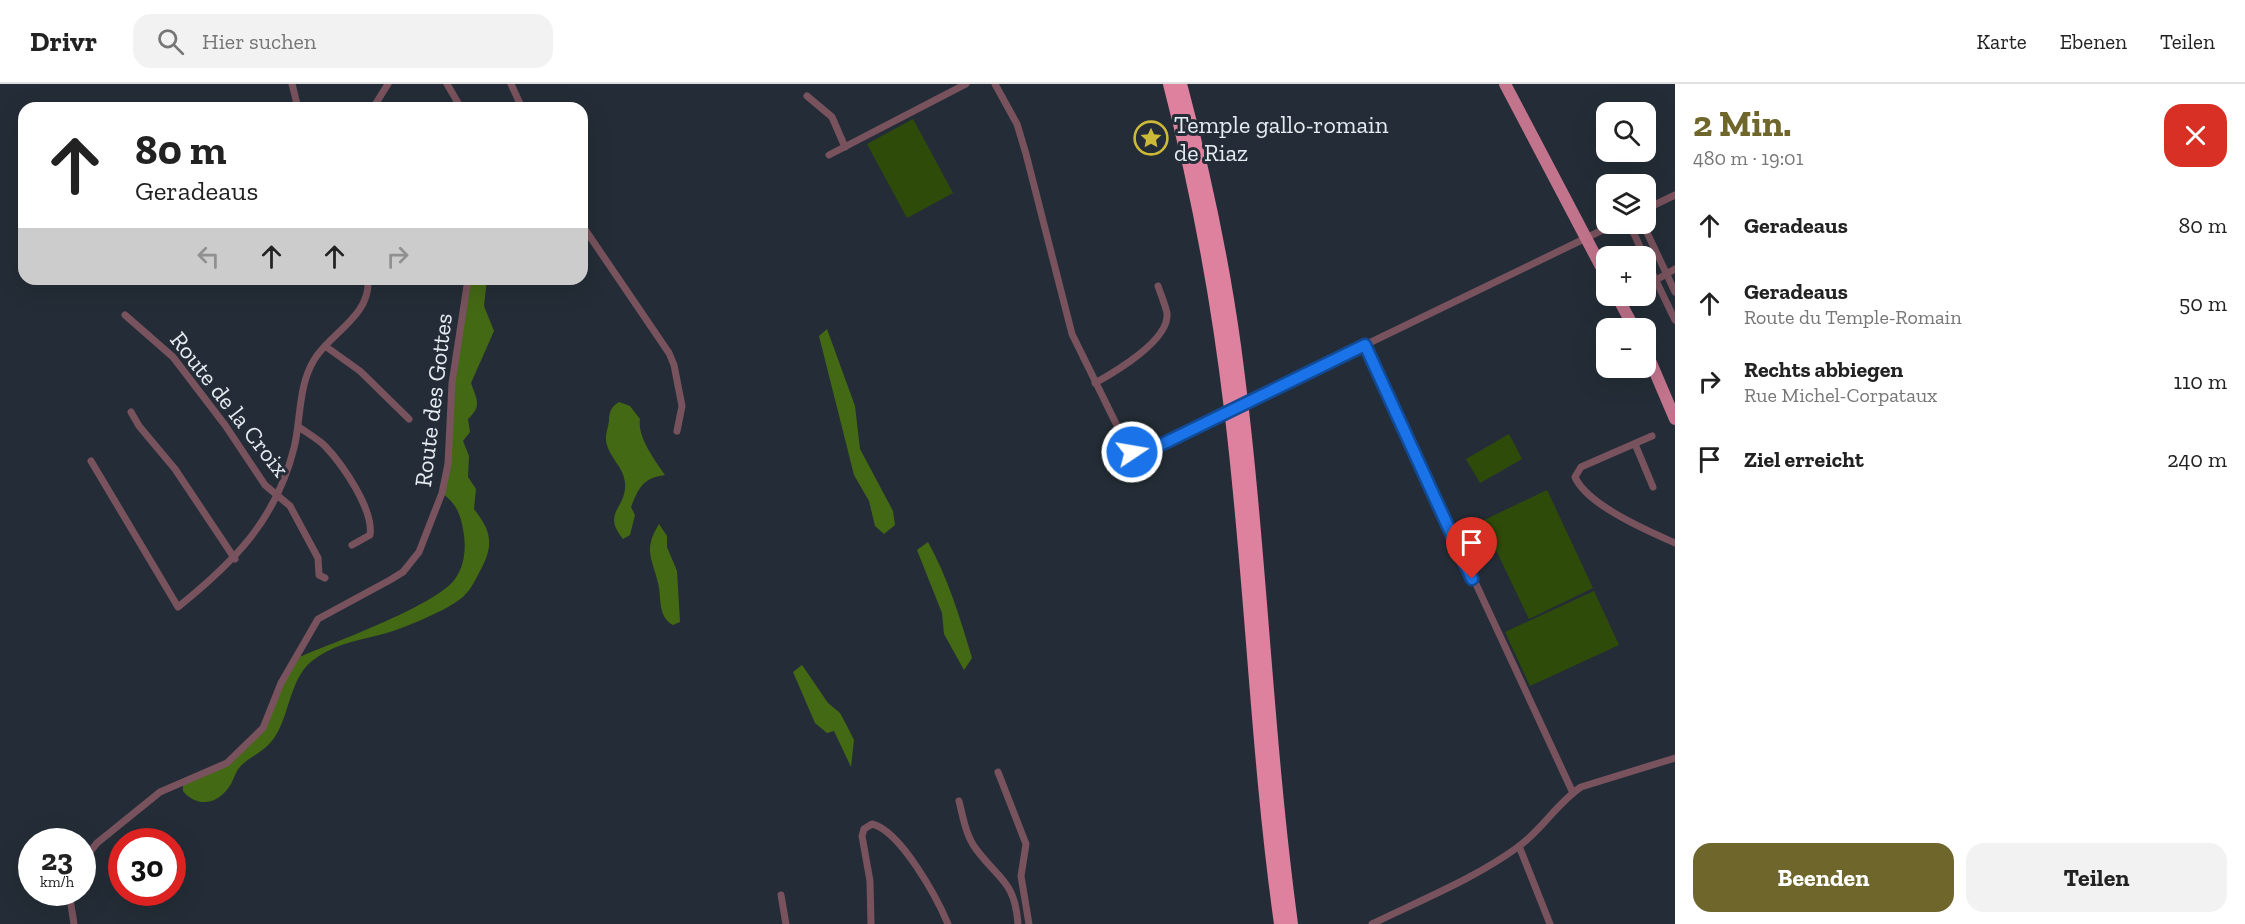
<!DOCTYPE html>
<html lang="de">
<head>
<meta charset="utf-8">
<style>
	body { margin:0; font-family:"Zilla Slab",serif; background:#f2f2f2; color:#222; height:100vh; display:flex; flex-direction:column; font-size:22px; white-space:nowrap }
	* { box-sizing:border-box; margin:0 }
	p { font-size:20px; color:#767676 }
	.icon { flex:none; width:33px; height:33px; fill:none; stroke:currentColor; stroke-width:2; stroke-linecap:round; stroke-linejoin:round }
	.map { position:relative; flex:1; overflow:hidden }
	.sheet { display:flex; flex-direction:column; background:#fff; width:570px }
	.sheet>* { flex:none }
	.banner { position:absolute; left:18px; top:18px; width:570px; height:183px; border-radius:18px; box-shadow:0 6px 24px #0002; background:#fff; color:#222; overflow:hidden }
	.buttons { position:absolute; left:1596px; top:18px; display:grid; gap:12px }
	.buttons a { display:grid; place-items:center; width:60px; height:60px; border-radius:12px; background:#fff; box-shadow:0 6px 24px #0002; font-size:30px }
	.speed { position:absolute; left:18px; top:744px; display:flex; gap:12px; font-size:30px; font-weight:700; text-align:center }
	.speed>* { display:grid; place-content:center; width:78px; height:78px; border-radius:50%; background:#fff; box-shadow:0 6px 24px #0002; line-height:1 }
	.speed small { font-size:15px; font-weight:400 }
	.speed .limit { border:9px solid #d22; background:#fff; color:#111 }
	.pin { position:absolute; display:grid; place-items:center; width:51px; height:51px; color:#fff; margin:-62px -26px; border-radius:50% 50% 50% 0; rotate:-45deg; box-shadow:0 0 6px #0007 }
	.pin .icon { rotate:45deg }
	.me { position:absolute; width:66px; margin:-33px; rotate:78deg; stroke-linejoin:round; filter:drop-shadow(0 0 4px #0008) }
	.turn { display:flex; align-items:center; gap:21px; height:126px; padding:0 18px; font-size:27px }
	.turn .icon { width:78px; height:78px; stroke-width:2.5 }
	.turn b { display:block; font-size:42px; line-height:51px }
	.lanes { display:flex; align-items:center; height:57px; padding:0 18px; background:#0003; justify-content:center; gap:30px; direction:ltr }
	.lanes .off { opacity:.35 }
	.round { display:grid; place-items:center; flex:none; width:63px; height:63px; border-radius:18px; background:#f2f2f2 }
	.overview { display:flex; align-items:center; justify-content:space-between; height:102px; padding:0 18px }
	h1 { font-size:36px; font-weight:700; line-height:45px; color:#6f662c }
	.button { display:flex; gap:12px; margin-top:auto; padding:12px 18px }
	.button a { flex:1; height:69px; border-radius:18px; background:#6f662c; color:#fff; font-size:24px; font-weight:700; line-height:69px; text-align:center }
	.button a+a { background:#f2f2f2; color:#222 }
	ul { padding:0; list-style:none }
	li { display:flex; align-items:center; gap:18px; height:78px; padding:0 18px }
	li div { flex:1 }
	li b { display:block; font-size:22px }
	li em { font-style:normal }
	header { display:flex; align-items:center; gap:36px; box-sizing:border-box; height:84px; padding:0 30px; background:#fff; border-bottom:2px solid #e0e0e0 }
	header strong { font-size:28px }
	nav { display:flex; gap:33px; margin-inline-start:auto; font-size:21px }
	.search { width:420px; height:54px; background:#f2f2f2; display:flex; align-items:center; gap:15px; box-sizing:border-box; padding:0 21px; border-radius:18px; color:#767676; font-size:22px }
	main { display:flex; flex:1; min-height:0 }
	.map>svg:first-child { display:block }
	.green { fill:#2f4b0a }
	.forest { fill:#446914 }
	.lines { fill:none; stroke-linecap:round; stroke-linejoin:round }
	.minor { stroke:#78525d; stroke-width:7 }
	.primary { stroke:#c1748c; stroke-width:12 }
	.motorway { stroke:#de819f; stroke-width:14 }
	.route-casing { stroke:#114b97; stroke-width:15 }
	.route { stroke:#1a73e8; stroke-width:10 }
	.labels { text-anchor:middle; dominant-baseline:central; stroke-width:6; stroke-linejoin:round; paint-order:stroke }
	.poi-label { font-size:24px; fill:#e5ebf1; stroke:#242d37; text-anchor:start }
	.street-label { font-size:24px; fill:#e5ebf1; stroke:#242d37 }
</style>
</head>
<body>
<header>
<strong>Drivr</strong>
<div class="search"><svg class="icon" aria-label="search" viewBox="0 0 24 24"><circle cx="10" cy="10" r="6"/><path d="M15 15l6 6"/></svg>Hier suchen</div>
<nav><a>Karte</a><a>Ebenen</a><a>Teilen</a></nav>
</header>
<main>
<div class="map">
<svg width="1675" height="840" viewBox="0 0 1675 840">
	<rect width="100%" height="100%" fill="#242d37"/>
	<!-- green -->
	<g class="green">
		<polygon points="913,35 953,109 907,134 867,60"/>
		<polygon points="1509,350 1522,375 1480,399 1466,375"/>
		<polygon points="1547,406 1593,504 1529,535 1482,437"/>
		<polygon points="1474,434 1487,462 1467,472 1454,443"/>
		<polygon points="1594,507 1619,561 1530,602 1505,548"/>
	</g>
	<!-- forest -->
	<g class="forest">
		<path d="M468 195H487L484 222 494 247 471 299C477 316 482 322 468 335L470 348 463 357 469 372 468 393 476 405 474 425C492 448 494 461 480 487 475 497 469 509 459 516 443 528 396 548 375 552 353 557 331 562 312 577 288 596 290 636 271 658 262 669 247 674 239 684 235 689 234 695 231 700 219 720 198 725 183 707V700L227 679 263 644 292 576C327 561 436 522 455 495 464 482 466 467 464 451 461 432 458 421 442 409L452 301Z"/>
		<polygon points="827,245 855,322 860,365 893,427 895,441 884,450 875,442 869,417 854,391 819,252"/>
		<path d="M619 318 630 322 640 335C637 353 655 376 665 391 643 394 639 403 631 423L635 431 630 451 623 455C601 428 627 425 625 399 624 384 611 375 607 361 604 353 608 345 609 337 609 328 611 323 619 318Z"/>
		<path d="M659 440 667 452V463L677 487 680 538 673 541C657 532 662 514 658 499 652 473 643 466 659 440Z"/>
		<path d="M928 458C948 494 960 534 972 574L964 586 944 550 942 529 917 466Z"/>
		<polygon points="802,581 828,619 840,629 847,642 854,656 851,683 834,647 827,649 815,639 793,588"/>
	</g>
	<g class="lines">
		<!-- minor -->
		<g class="minor">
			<polyline points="292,0 298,24"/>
			<polyline points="447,0 461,24"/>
			<polyline points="511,0 522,24"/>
			<polyline points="995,0 1017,40 1026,70 1072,250 1127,362 1138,371 1144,370 1231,327"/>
			<polyline points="807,12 832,33 845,63"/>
			<polyline points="373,24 388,0"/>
			<polyline points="829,71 966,0"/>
			<polyline points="1646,125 1675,111"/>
			<polyline points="1643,140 1675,208"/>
			<polyline points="582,141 669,269 674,281 682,322 677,347"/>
			<polyline points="1631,143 1644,172"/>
			<polyline points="1646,176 1675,236"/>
			<polyline points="1656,196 1675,185"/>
			<polyline points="125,231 173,273 225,341 265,401 290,422 318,474 319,491 325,494"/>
			<polyline points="325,262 360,287 409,335"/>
			<path d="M1095 299C1115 288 1170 256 1167 229 1165 220 1161 211 1158 202"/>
			<polyline points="1241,322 1365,261"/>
			<polyline points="131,328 139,342 175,385 235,475"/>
			<path d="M299 343C307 349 318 355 325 362 343 381 374 426 370 451L352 461"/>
			<path d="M1652 352 1581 383 1575 393C1587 421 1648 447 1675 459"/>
			<polyline points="1635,360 1653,403"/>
			<path d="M91 377 178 523C234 478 276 436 294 364 301 336 298 302 314 276 330 249 371 232 368 195"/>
			<polyline points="998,688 1026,760 1021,792 1029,840"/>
			<polyline points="1573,709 1365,261 1615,140"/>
			<path d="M959 717C963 733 966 752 976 765 999 796 1015 797 1018 840"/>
			<polyline points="1519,762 1550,840"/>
			<polyline points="82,778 97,759 160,708 227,679 263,644 281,599 318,535 390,496 403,488 419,468 442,409 448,380 452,299 468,195"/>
			<polyline points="69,808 74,840"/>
			<polyline points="781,811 786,840"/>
			<path d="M871 840 870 797 862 752 864 745 872 740C901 747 937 814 948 840"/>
			<path d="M1372 840C1421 816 1474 795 1518 763 1542 746 1557 719 1581 703L1675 674"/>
		</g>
		<!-- primary -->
		<g class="primary">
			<polyline points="1505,0 1606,192"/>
			<polyline points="1617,212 1634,244"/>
			<polyline points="1646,267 1675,335"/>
		</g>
		<!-- motorway -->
		<g class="motorway">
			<path d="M1170 0C1198 107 1218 215 1231 325 1252 496 1257 669 1281 840"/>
			<path d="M1180 0C1203 86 1222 174 1234 262 1260 454 1265 648 1291 840"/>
		</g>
	</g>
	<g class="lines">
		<defs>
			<polyline id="route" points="1132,368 1138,371 1144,369 1365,261 1472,495"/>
		</defs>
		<!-- route casing -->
		<use href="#route" class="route-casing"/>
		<!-- route -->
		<use href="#route" class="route"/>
	</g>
	<!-- icons -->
	<defs>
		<symbol id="sight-ring" viewBox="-11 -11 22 22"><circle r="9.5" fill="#242d37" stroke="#cdb938" stroke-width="1.5"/><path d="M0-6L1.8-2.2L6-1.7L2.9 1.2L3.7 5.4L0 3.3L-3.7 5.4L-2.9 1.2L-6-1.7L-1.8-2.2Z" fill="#cdb938"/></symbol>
	</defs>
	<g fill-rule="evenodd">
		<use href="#sight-ring" x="1132" y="35" width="38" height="38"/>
	</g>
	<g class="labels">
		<!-- poi labels -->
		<g class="poi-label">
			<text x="1174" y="40">Temple gallo-romain<tspan x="1174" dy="28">de Riaz</tspan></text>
		</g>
		<!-- street labels -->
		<g class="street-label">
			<text transform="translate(433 316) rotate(-83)">Route des Gottes</text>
			<text transform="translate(230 320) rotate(52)">Route de la Croix</text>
		</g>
	</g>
</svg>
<div class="buttons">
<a><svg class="icon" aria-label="search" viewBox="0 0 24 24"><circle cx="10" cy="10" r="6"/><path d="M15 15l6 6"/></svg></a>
<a><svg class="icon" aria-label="layers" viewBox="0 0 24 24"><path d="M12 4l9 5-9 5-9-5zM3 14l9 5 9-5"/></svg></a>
<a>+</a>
<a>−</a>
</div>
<div class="speed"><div>23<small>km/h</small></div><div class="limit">30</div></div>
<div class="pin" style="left:1472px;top:495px;background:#d93025"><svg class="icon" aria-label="arrive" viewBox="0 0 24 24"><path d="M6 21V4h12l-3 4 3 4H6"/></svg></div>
<svg class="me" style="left:1132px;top:368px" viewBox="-20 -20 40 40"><circle r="17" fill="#1a73e8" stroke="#fff" stroke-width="3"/><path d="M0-11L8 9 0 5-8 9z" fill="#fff"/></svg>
<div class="banner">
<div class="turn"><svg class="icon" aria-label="ahead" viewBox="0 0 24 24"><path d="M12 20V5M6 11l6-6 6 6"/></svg><div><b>80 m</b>Geradeaus</div></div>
<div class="lanes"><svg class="icon off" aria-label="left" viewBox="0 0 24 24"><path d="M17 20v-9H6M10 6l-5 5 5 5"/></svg><svg class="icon" aria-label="ahead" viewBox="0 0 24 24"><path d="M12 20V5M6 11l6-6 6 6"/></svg><svg class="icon" aria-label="ahead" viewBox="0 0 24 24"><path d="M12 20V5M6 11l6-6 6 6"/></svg><svg class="icon off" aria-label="right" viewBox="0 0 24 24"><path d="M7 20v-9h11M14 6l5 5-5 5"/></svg></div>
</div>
</div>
<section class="sheet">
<div class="overview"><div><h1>2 Min.</h1><p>480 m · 19:01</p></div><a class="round" style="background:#d93025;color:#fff"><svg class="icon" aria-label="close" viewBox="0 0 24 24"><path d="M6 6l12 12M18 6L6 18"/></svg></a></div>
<ul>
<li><svg class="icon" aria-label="ahead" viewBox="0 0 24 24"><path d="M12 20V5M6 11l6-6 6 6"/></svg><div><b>Geradeaus</b></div><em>80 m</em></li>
<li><svg class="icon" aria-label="ahead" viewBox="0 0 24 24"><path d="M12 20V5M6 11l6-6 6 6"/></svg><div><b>Geradeaus</b><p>Route du Temple-Romain</p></div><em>50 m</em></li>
<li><svg class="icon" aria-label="right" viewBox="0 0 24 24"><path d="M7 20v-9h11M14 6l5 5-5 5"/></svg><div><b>Rechts abbiegen</b><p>Rue Michel-Corpataux</p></div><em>110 m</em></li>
<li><svg class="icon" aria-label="arrive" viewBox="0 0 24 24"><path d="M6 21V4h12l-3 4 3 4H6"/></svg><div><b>Ziel erreicht</b></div><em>240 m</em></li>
</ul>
<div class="button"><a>Beenden</a><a>Teilen</a></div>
</section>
</main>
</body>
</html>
